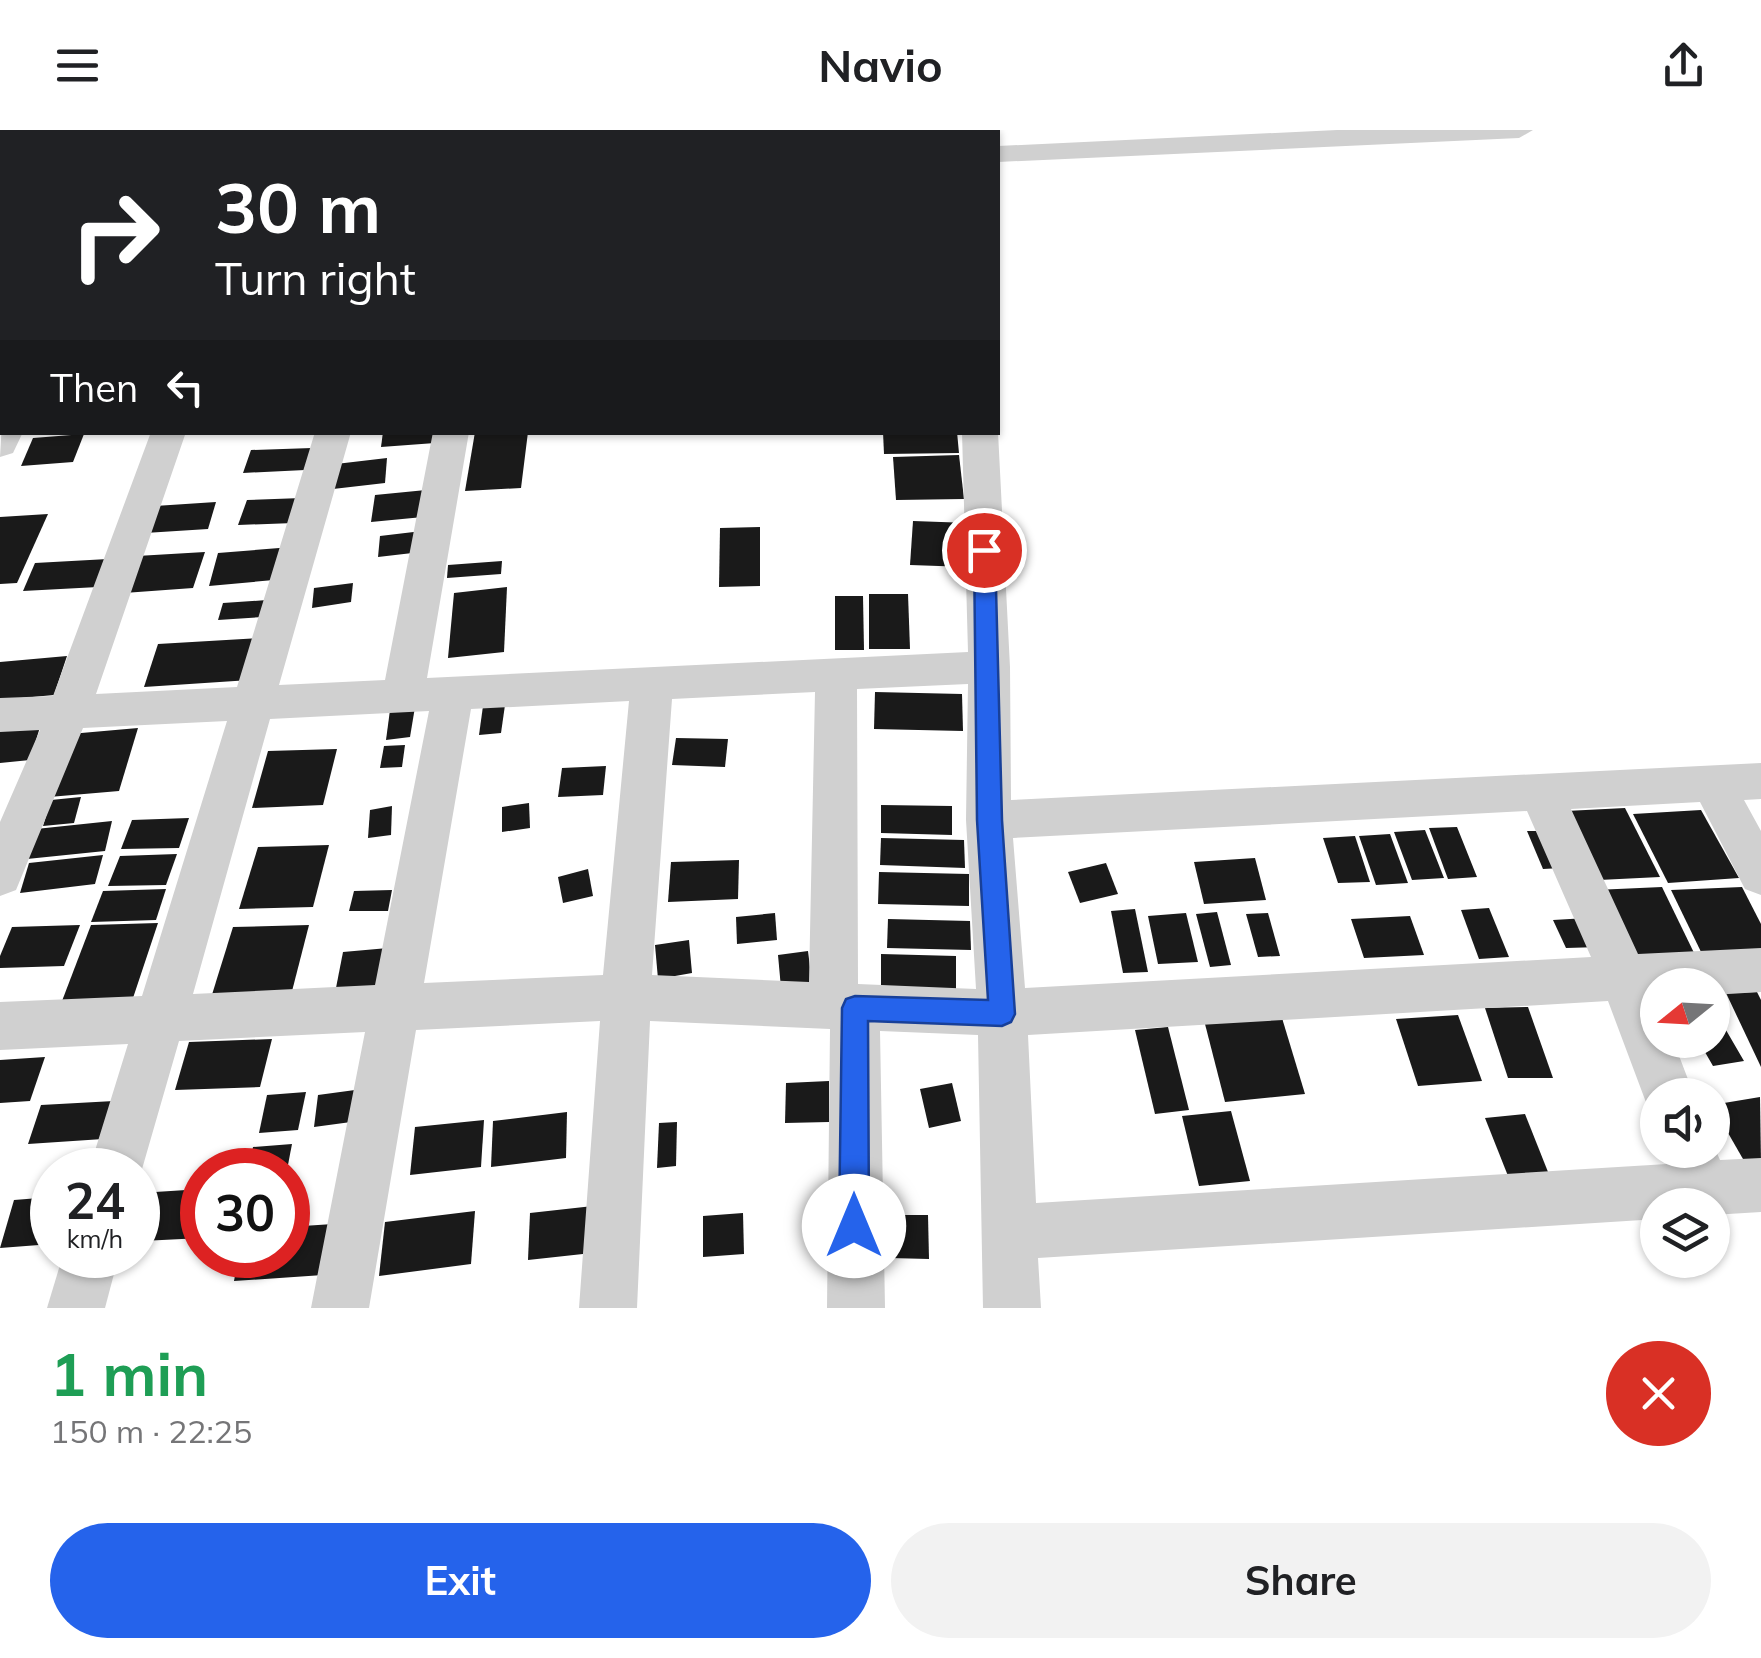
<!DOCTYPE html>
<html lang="en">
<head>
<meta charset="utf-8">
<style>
	body { margin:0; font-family:Mulish,sans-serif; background:#f2f2f2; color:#202124; height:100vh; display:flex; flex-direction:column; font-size:38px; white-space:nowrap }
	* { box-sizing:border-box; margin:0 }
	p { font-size:32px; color:#757577 }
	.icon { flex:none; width:55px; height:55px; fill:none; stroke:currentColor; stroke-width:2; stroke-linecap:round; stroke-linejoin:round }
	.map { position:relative; height:1178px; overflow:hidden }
	.panel { display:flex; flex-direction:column; background:#fff; flex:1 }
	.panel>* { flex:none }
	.top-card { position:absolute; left:0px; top:0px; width:1000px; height:305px; box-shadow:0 2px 8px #0004; background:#202124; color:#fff; overflow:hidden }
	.needle { width:65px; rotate:252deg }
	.buttons { position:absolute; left:1640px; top:838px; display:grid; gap:20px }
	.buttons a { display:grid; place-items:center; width:90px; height:90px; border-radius:50%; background:#fff; box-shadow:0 2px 8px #0004; font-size:50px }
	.speed { position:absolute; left:30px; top:1018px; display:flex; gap:20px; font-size:50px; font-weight:700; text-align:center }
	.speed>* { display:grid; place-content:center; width:130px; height:130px; border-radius:50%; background:#fff; box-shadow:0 2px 8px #0004; line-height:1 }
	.speed small { font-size:25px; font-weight:400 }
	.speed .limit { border:15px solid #d22; background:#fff; color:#111 }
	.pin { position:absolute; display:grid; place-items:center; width:85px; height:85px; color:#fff; margin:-42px; border:5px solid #fff; border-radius:50%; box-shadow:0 2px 10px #0007 }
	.me { position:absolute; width:110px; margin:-55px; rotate:0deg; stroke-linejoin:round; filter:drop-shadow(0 0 8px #0008) }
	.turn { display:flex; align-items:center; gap:35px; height:210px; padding:0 50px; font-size:45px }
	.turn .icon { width:130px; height:130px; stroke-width:2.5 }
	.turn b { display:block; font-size:70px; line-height:85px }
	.then { display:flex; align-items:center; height:95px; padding:0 50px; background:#0003; gap:20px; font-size:38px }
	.round { display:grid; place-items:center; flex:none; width:105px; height:105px; border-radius:52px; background:#f2f2f2 }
	.head { display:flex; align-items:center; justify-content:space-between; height:170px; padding:0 50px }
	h1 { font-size:60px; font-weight:700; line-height:75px; color:#1e9e55 }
	.cta { display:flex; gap:20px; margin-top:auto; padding:20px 50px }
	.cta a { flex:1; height:115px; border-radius:60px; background:#2563eb; color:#fff; font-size:40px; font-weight:700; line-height:115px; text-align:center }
	.cta a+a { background:#f2f2f2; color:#202124 }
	header { display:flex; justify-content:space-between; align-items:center; height:130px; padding:0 50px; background:#fff; font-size:45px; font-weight:700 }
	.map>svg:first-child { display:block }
	.building { fill:#1a1a1a }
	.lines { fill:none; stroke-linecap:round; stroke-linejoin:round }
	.street { fill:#d0d0d0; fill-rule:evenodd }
	.route { fill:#2563eb; stroke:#184099; stroke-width:2.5 }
</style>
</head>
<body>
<header><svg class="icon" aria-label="menu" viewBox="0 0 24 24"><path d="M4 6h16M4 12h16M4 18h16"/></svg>Navio<svg class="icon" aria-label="share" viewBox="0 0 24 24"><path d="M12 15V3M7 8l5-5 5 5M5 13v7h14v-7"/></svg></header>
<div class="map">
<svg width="1761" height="1178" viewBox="0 0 1761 1178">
	<rect width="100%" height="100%" fill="#fff"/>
	<!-- building -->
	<g class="building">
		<polygon points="383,302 437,302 435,313 381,317"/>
		<polygon points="475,302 528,302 521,358 465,361"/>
		<polygon points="883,302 957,302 959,323 884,324"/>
		<polygon points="84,304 73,332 21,336 33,308"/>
		<polygon points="312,318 305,340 243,343 251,320"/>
		<polygon points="959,325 964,369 896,370 893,327"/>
		<polygon points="387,328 385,353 333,359 336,334"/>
		<polygon points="426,360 423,387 371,392 375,365"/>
		<polygon points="302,368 294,393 238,395 247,370"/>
		<polygon points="216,372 208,399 145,403 155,376"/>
		<polygon points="48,384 17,453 0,454 0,387"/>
		<polygon points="913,391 969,393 968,437 910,435"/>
		<polygon points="760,397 760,456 719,457 720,398"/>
		<polygon points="422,401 421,422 378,427 380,406"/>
		<polygon points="292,417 285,449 209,456 218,423"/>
		<polygon points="205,422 193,458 124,463 137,426"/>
		<polygon points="108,429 98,457 23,461 35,433"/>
		<polygon points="502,431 501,444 447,448 448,435"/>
		<polygon points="353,453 351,472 312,478 314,458"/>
		<polygon points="507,457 504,522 448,528 454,463"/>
		<polygon points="869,464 908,464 910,519 869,519"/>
		<polygon points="835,466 863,466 864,520 835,520"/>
		<polygon points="267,470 263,487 218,490 223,473"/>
		<polygon points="261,508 250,550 144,557 158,514"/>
		<polygon points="67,526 54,565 0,570 0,532"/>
		<polygon points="875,562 962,564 963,601 874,599"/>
		<polygon points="505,575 501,603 479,605 483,576"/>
		<polygon points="415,577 410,607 386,610 390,580"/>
		<polygon points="40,597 30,630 0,633 0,601"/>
		<polygon points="138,598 119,661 49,667 70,604"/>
		<polygon points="676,608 728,609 725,637 672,635"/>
		<polygon points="405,615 402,637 380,638 384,616"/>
		<polygon points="337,619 323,675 252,678 268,621"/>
		<polygon points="606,636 603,665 558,667 562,638"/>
		<polygon points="81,667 74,693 43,696 51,670"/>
		<polygon points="529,673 530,698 502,702 502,677"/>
		<polygon points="881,675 952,676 952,705 881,703"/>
		<polygon points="392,676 391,705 368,708 370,680"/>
		<polygon points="1625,678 1660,747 1599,750 1566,681"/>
		<polygon points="1701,680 1739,748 1668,753 1633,684"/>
		<polygon points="189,688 179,718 121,719 132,690"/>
		<polygon points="112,691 105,721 27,729 36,699"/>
		<polygon points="1457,697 1477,747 1448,749 1429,698"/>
		<polygon points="1425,700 1444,748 1412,750 1394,702"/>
		<polygon points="1527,701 1544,701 1561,738 1543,739"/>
		<polygon points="1390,704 1408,753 1376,755 1359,706"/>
		<polygon points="1355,706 1370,752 1338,753 1323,708"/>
		<polygon points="881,708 964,710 965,738 880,735"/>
		<polygon points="329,715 313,777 239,779 258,717"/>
		<polygon points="177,724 166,755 108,756 120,726"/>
		<polygon points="103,725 95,754 20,763 29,733"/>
		<polygon points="1255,728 1266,770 1204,774 1194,732"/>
		<polygon points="739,730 738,769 668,772 671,732"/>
		<polygon points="1106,733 1118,764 1080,773 1068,742"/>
		<polygon points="588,739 593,766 563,773 558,747"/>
		<polygon points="879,742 969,744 969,776 878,774"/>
		<polygon points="1662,757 1697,829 1626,831 1595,760"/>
		<polygon points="1742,757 1761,794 1761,824 1703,826 1671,760"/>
		<polygon points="166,759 156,790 91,792 103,761"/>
		<polygon points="392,760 388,781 349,781 354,761"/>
		<polygon points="1489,778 1509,827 1479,829 1461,780"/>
		<polygon points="1135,779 1148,842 1123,843 1111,781"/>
		<polygon points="1217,782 1231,835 1210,837 1196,784"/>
		<polygon points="775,783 777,810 737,814 736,787"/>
		<polygon points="1186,783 1198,832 1158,834 1148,786"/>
		<polygon points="1268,783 1280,826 1258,827 1246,784"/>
		<polygon points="1410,786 1424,825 1364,828 1351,789"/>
		<polygon points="1587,788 1600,817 1566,818 1553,790"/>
		<polygon points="888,789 970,791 971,820 887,818"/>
		<polygon points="158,793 133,868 62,871 91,795"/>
		<polygon points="80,795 64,836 0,838 0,826 12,797"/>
		<polygon points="309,795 290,869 210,871 233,797"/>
		<polygon points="689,810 692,843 658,849 655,815"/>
		<polygon points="388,818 380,860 335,863 343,822"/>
		<polygon points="808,821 812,854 781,858 778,825"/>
		<polygon points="881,824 956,826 956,862 881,860"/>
		<polygon points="1757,862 1761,870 1761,937 1726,863"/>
		<polygon points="1712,876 1744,931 1713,936 1698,910 1712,910"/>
		<polygon points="1528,877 1553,948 1508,948 1485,878"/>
		<polygon points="1458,885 1482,951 1418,956 1396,889"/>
		<polygon points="1282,888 1305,964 1225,972 1205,894"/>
		<polygon points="1168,897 1189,980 1155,984 1135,900"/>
		<polygon points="272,909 260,957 175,960 189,912"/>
		<polygon points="45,927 30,971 0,973 0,930"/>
		<polygon points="829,951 829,992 785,993 786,953"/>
		<polygon points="952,953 961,991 929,998 920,959"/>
		<polygon points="355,960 351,992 314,997 318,965"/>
		<polygon points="306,962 298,1000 259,1003 267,965"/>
		<polygon points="1760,967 1761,1033 1747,1036 1712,975"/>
		<polygon points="114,971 103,1009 28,1014 41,975"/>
		<polygon points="1231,981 1250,1051 1199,1056 1182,986"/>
		<polygon points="567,982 566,1028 491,1037 493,991"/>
		<polygon points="1525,984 1550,1047 1510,1051 1485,988"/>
		<polygon points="484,990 481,1037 410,1045 415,997"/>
		<polygon points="677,992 676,1036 657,1038 659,993"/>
		<polygon points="292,1014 287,1040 248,1040 253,1017"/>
		<polygon points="202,1059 202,1108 142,1111 155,1062"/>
		<polygon points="52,1067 52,1114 0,1118 14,1070"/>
		<polygon points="593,1076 592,1123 528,1130 530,1083"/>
		<polygon points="475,1081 471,1134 379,1146 385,1092"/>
		<polygon points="743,1083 744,1124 703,1127 703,1086"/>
		<polygon points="889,1085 928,1085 929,1129 890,1128"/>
		<polygon points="333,1094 323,1145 234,1151 239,1125 288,1125 288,1097"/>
	</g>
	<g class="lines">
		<!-- street -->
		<g class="street">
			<polygon points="952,0 980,0 981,2 953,2"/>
			<polygon points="1337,0 1533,0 1519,8 998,32 998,16"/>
			<polygon points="0,30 2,31 2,48 0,48"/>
			<rect x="0" y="239" width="2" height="22"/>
			<polygon points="2,291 2,302 23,302 13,323 0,327"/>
			<path d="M151 302H186L96 564 237 557 315 302H351L279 555 385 550 433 302H469L427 548 968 522 962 302H998L1010 537 1011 670 1761 633V669L1744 670 1761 701V765L1745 759 1700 672 1571 679 1638 824 1761 818V862L1712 865V855H1658V910H1673L1694 965H1658V986L1650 983 1608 871 1028 905 1036 1073 1667 1034 1662 1020H1712V1012L1720 1030 1761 1028V1082L1712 1085V1075H1658V1089L1038 1128 1041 1178H983L978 905 880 901 885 1178H827L830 899 650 891 637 1178H579L600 891 416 900 369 1178H311L365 902 179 911 138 1053V1040H89L128 914 0 920V872L142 866 227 591 83 598 16 760 0 766V692L40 600 0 602V568L53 566ZM968 554 966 690 976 859 858 854 857 559ZM815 562 809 852 652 845 672 569ZM629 571 603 845 424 853 471 579ZM429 581 375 855 193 864 270 589ZM1527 681 1591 827 1025 858 1013 708Z"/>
			<polygon points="63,1125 119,1125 105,1178 47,1178"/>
		</g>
	</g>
	<!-- route -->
	<polygon class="route" points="984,412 995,420 1002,690 1015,884 1011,892 1002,896 868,891 869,1096 865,1107 854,1111 844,1107 839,1096 842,878 846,869 855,866 988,870 977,690 974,420"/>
</svg>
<div class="buttons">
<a><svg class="needle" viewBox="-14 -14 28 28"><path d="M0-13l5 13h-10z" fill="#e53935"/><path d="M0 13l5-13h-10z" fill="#757577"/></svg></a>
<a><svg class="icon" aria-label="sound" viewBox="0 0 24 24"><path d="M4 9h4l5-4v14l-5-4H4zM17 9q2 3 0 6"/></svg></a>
<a><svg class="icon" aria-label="layers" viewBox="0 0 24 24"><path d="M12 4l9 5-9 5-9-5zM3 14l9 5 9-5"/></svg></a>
</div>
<div class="speed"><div>24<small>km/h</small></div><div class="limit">30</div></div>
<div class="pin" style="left:984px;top:420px;background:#d93025"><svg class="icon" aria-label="arrive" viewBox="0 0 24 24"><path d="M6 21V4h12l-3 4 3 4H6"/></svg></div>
<svg class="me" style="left:854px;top:1096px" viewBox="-20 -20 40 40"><circle r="19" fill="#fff"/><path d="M0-13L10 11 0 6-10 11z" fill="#2563eb"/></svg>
<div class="top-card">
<div class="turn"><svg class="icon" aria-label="right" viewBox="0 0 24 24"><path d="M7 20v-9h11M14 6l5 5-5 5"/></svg><div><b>30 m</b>Turn right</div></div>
<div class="then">Then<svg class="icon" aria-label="left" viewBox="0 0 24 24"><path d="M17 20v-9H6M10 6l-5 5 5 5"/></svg></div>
</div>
</div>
<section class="panel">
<div class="head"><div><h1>1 min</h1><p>150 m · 22:25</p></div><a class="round" style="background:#d93025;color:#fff"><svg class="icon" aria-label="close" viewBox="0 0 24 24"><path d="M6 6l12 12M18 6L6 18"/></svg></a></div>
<div class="cta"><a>Exit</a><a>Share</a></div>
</section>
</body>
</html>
